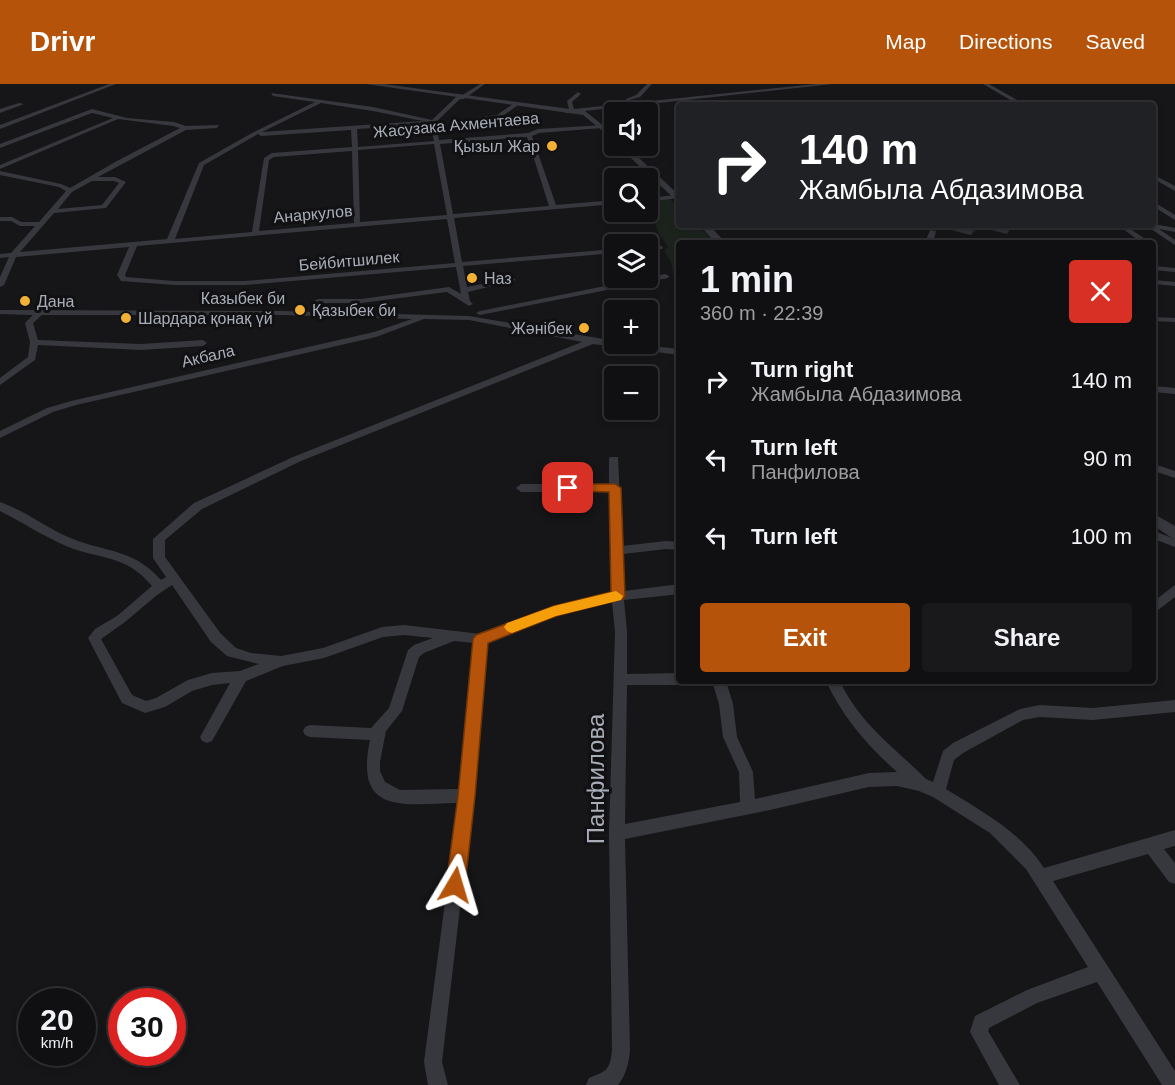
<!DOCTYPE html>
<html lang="en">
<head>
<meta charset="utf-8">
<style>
	body { margin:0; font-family:Helvetica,sans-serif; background:#19191b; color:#f1f3f6; height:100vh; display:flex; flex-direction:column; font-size:22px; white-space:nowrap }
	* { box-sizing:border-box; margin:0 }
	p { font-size:20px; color:#9c9d9f }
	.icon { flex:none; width:33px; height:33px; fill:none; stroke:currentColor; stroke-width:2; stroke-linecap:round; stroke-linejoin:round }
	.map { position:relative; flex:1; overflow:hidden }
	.details { position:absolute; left:676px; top:156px; width:480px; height:444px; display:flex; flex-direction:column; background:#101012; border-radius:6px; box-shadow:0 3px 9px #0003,0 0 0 2px #303032 }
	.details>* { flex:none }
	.top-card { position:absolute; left:676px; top:18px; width:480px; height:126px; border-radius:6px; box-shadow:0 3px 9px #0003,0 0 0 2px #303032; background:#202124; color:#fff; overflow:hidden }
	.fabs { position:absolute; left:604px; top:18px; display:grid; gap:12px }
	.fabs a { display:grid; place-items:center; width:54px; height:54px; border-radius:6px; background:#101012; box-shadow:0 3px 9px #0003,0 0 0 2px #303032; font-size:30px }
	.speed { position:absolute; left:18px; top:904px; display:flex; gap:12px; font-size:30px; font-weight:700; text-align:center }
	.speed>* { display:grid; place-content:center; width:78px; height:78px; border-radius:50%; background:#101012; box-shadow:0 3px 9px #0003,0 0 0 2px #303032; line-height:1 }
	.speed small { font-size:15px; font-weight:400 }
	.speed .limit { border:9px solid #d22; background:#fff; color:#111 }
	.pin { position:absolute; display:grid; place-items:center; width:51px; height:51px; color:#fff; margin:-26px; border-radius:12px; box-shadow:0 3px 9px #0006 }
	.me { position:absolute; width:66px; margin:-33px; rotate:7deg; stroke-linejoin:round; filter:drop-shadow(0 0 4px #0008) }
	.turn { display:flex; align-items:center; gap:21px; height:126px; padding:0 24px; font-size:27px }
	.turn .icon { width:78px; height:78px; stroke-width:2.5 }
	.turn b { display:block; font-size:42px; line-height:51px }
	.round { display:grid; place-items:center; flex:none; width:63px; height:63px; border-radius:6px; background:#19191b }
	.summary { display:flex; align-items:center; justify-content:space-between; height:102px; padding:0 24px }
	h1 { font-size:36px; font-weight:700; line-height:45px }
	.primary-button { display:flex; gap:12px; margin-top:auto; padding:12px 24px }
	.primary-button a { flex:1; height:69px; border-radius:6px; background:#b45309; color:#fff; font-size:24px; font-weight:700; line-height:69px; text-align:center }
	.primary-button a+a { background:#19191b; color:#f1f3f6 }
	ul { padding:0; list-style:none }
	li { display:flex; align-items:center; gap:18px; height:78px; padding:0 24px }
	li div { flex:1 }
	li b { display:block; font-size:22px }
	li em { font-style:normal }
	header { display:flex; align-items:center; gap:36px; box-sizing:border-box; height:84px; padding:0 30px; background:#b45309; color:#fff }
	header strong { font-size:28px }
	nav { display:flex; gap:33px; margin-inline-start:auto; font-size:21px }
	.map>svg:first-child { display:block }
	.green { fill:#1c231d }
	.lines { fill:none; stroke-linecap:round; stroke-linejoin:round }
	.minor { fill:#37383d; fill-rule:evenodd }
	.tertiary { fill:#37383d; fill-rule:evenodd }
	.wall { fill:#323236 }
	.shaded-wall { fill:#212124 }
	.route { fill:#b45309; stroke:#753606; stroke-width:1.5 }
	.slow { fill:#f59e0b }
	.poi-dot { fill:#f2b134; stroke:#111113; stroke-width:2 }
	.labels { text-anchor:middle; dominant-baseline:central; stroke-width:6; stroke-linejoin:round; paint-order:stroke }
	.far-street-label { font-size:16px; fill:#a8adb8; stroke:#111113 }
	.far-poi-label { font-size:16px; fill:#a8adb8; stroke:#111113; text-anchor:start }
	.near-street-label { font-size:24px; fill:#a8adb8; stroke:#111113 }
</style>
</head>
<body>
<header>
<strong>Drivr</strong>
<nav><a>Map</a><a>Directions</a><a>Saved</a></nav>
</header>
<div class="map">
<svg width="1175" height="1001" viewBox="0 0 1175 1001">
	<rect width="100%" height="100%" fill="#161618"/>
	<!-- green -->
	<path class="green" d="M670 115 679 124 680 141H697L716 159H680L679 216 671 178 664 167 668 163C661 151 651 143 658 130L650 117Z"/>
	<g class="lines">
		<!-- minor -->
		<g class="minor">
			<polygon points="109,0 116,0 0,45 0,41"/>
			<path d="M480 0H485L464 15H460L436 38 439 56 528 49 538 45 604 41 602 44 539 49 532 52 556 121 615 116V120L454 134 462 178 615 165V169L463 182 467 203 512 194 516 196 468 208 470 217 473 220 469 222 447 208 361 219H318L314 217 318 215H361L449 203 461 210 456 183 245 201H174L121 197 117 191 129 163 16 173 4 201 0 203V193L9 173 0 174V170L11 169 35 142H20L11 137H0V133H12L21 138H39L66 107 59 103 0 91V87L61 100 70 104 117 77 180 44 173 42 118 35 0 85V81L113 34 92 29 0 64V60L92 25 127 34 174 38 186 42 219 41 217 44 186 46 98 93H115L126 98 106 124 54 129 20 168 167 155 199 79 252 49 315 18 273 12 271 9 373 23 432 36 457 12H461ZM321 19 373 27 423 37 262 48ZM425 38 430 39 434 57 358 63 357 45 423 41ZM351 46 352 63 272 69 264 74 252 148 175 155 204 81 258 50 261 52ZM527 53 549 122 453 130 440 60ZM434 60 447 131 360 138 358 66ZM352 67 354 139 259 147 269 76 274 73ZM92 97H114L119 99 102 121 58 125 72 108ZM447 135 455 179 245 197H174L126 193 125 191 137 162Z"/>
			<polygon points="647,0 652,0 640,13 626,17 626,15 636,11"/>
			<polygon points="816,0 833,0 566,29 563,27 569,25 567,17 578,8 581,10 572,18 574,25"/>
			<polygon points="983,0 989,0 1026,21 1019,21"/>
			<polygon points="19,19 24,20 0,29 0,25"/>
			<polygon points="513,20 518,21 500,34 462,38 459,36 497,31"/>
			<polygon points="1154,91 1175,102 1175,107 1154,95"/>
			<polygon points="676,111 679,113 678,114 648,118 648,114"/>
			<polygon points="1154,118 1175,131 1175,136 1154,123"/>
			<polygon points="1154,140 1175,144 1175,148 1159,145 1175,156 1175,161 1145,141"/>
			<polygon points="1124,141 1131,141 1129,144 1151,159 1142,159 1123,145"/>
			<polygon points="930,146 936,147 933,159 925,159"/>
			<polygon points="659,161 663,163 662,165 648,166 648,162"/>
			<polygon points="1154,162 1158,163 1158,167 1154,167"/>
			<polygon points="1154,182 1175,184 1175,188 1154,186"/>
			<polygon points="665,190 669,192 668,194 480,231 476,229 480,227"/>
			<polygon points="1154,196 1175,198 1175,202 1154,200"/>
			<path d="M0 226 282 227 469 232 615 257V260H632L680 265V271L593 260 301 377 202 425 165 456V473L221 550 236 564 251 569 281 572 323 564 382 543 404 541 481 550 554 522 612 509 610 408H521L516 404 521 400H609V375L610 373H618L622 462 666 457 680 458V466L666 465 623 470 624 507 680 500V510L624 516 627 548V590L680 589V597H686L680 601H627L625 740 740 718 739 688 723 653 719 620 712 597H726L733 620 737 653 753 688 755 715 869 689 897 688C867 661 843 634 826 597H840C859 639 894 663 926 695L933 698 943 667 953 659 1020 625 1040 621 1093 624 1175 616V628L1093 636 1040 633 1023 636 963 669 954 676 946 705C981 727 1021 748 1044 784L1175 746V762L1164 765 1175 779V800L1169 798 1148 770 1053 797 1175 987V1001H1162L1097 898 1037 919 989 944 988 947 1020 1001H999L970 948 975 932 1027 906 1088 883 1026 785 990 749 933 713 919 707 897 702 869 703 770 726 625 755 630 966C629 979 626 991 618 1001H586L589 994C607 987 610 986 612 966L609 749 615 548 612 518 556 531 487 558 473 712 442 978 448 1001H428L424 978 458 719C403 720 354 732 370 656L310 653 305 651 303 647 305 643 310 641 371 644 389 624 408 566 414 561 433 554 404 551 383 553 324 574 283 582 246 597 212 657 207 659 202 657 200 653 230 599 212 601 192 607 165 623 145 629 122 619 88 554 95 545 117 532 152 502C126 470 100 476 66 462 43 452 22 438 0 427V418C23 426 44 442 66 452 103 469 132 463 161 496L166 493 153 474V455L194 419 293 373 582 258 469 236 424 235 376 253 76 321 53 328 0 354V347L47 324 71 317 374 248 412 235 282 231H42L33 239 38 256 141 260 203 256 207 259 203 262 141 266 38 261 35 276 0 301V294L28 273 30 258 25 239 33 231 0 230ZM172 501 211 558 227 572 259 580 240 587 212 589 188 596 156 614 146 617 132 611 101 555 125 538 157 511ZM454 557 474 559 459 705 400 706 385 698 380 687V678L386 647 402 627 419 573 424 569Z"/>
			<polygon points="1154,233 1175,234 1175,238 1154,237"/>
			<polygon points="1154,302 1175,304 1175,310 1154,308"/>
			<polygon points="1154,380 1175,387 1175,394 1154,387"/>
			<polygon points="1154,447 1175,455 1175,463 1154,455"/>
			<polygon points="1175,501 1175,513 1158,526 1154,528 1154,517"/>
		</g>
		<!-- tertiary -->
		<g class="tertiary">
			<polygon points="366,0 384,0 585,27 615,51 615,57 583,31"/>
			<polygon points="618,62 626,62 680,112 680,120"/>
			<polygon points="699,141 709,141 726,159 716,159"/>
			<polygon points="1154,430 1175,442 1175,456 1154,442"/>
		</g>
	</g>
	<!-- wall -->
	<polygon class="wall" points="936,141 1013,141 1007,150 979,143 971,151 935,142"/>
	<!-- shaded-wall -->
	<g class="shaded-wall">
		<polygon points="975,141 979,141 971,151"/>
		<polygon points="1011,141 1013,141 1007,150"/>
	</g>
	<!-- route -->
	<polygon class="route" points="568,400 615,400 621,404 625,512 623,515 556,532 488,559 475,712 465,801 462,807 455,810 449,807 446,801 458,712 473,555 476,551 554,522 611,508 609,408 564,407 562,404"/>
	<!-- slow -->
	<polygon class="slow" points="616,507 623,512 621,516 556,532 512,549 507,547 504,543 507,539 554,522"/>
	<!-- markers -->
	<g class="poi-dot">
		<circle cx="552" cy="62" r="6"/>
		<circle cx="472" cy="194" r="6"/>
		<circle cx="25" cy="217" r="6"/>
		<circle cx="300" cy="226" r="6"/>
		<circle cx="126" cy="234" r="6"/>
		<circle cx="584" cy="244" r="6"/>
	</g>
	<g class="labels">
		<!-- far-street labels -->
		<g class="far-street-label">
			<text transform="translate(456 41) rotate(-5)">Жасузака Ахментаева</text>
			<text transform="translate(313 130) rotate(-5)">Анаркулов</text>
			<text transform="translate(349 177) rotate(-5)">Бейбитшилек</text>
			<text x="243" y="214">Казыбек би</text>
			<text transform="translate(208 272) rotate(-13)">Акбала</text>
		</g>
		<!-- far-poi labels -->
		<g class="far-poi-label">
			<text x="540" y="62" text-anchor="end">Қызыл Жар</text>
			<text x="484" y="194">Наз</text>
			<text x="37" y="217">Дана</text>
			<text x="312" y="226">Қазыбек би</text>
			<text x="138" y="234">Шардара қонақ үй</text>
			<text x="572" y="244" text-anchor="end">Жәнібек</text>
		</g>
		<!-- near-street labels -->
		<g class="near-street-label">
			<text transform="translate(595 695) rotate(-90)">Панфилова</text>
		</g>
	</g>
</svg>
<div class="fabs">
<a><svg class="icon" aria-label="sound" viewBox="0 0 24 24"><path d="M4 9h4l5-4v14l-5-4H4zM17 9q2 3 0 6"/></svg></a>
<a><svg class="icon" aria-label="search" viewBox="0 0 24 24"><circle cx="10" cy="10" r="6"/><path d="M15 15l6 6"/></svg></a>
<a><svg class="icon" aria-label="layers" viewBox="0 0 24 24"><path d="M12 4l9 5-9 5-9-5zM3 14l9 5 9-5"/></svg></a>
<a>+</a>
<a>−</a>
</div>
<div class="speed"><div>20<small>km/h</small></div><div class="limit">30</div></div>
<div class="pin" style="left:568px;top:404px;background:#d93025"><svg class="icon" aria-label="arrive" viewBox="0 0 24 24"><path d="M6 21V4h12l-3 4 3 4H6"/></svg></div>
<svg class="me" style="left:455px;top:801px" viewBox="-20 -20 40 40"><path d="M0-17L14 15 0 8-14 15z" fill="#b45309" stroke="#fff" stroke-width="4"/></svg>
<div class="top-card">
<div class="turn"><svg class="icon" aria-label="right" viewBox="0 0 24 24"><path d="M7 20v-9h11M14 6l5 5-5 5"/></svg><div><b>140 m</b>Жамбыла Абдазимова</div></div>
</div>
<section class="details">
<div class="summary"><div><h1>1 min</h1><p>360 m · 22:39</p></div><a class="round" style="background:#d93025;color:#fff"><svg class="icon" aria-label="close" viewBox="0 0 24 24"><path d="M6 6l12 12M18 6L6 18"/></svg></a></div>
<ul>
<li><svg class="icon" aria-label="right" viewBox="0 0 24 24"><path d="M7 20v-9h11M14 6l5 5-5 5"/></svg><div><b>Turn right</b><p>Жамбыла Абдазимова</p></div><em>140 m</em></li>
<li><svg class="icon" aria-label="left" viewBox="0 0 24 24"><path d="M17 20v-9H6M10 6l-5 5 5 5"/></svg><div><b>Turn left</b><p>Панфилова</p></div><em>90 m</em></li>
<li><svg class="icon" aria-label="left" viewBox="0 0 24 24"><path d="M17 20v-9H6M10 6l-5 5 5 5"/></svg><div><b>Turn left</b></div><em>100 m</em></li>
</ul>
<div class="primary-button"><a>Exit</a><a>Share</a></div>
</section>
</div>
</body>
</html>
